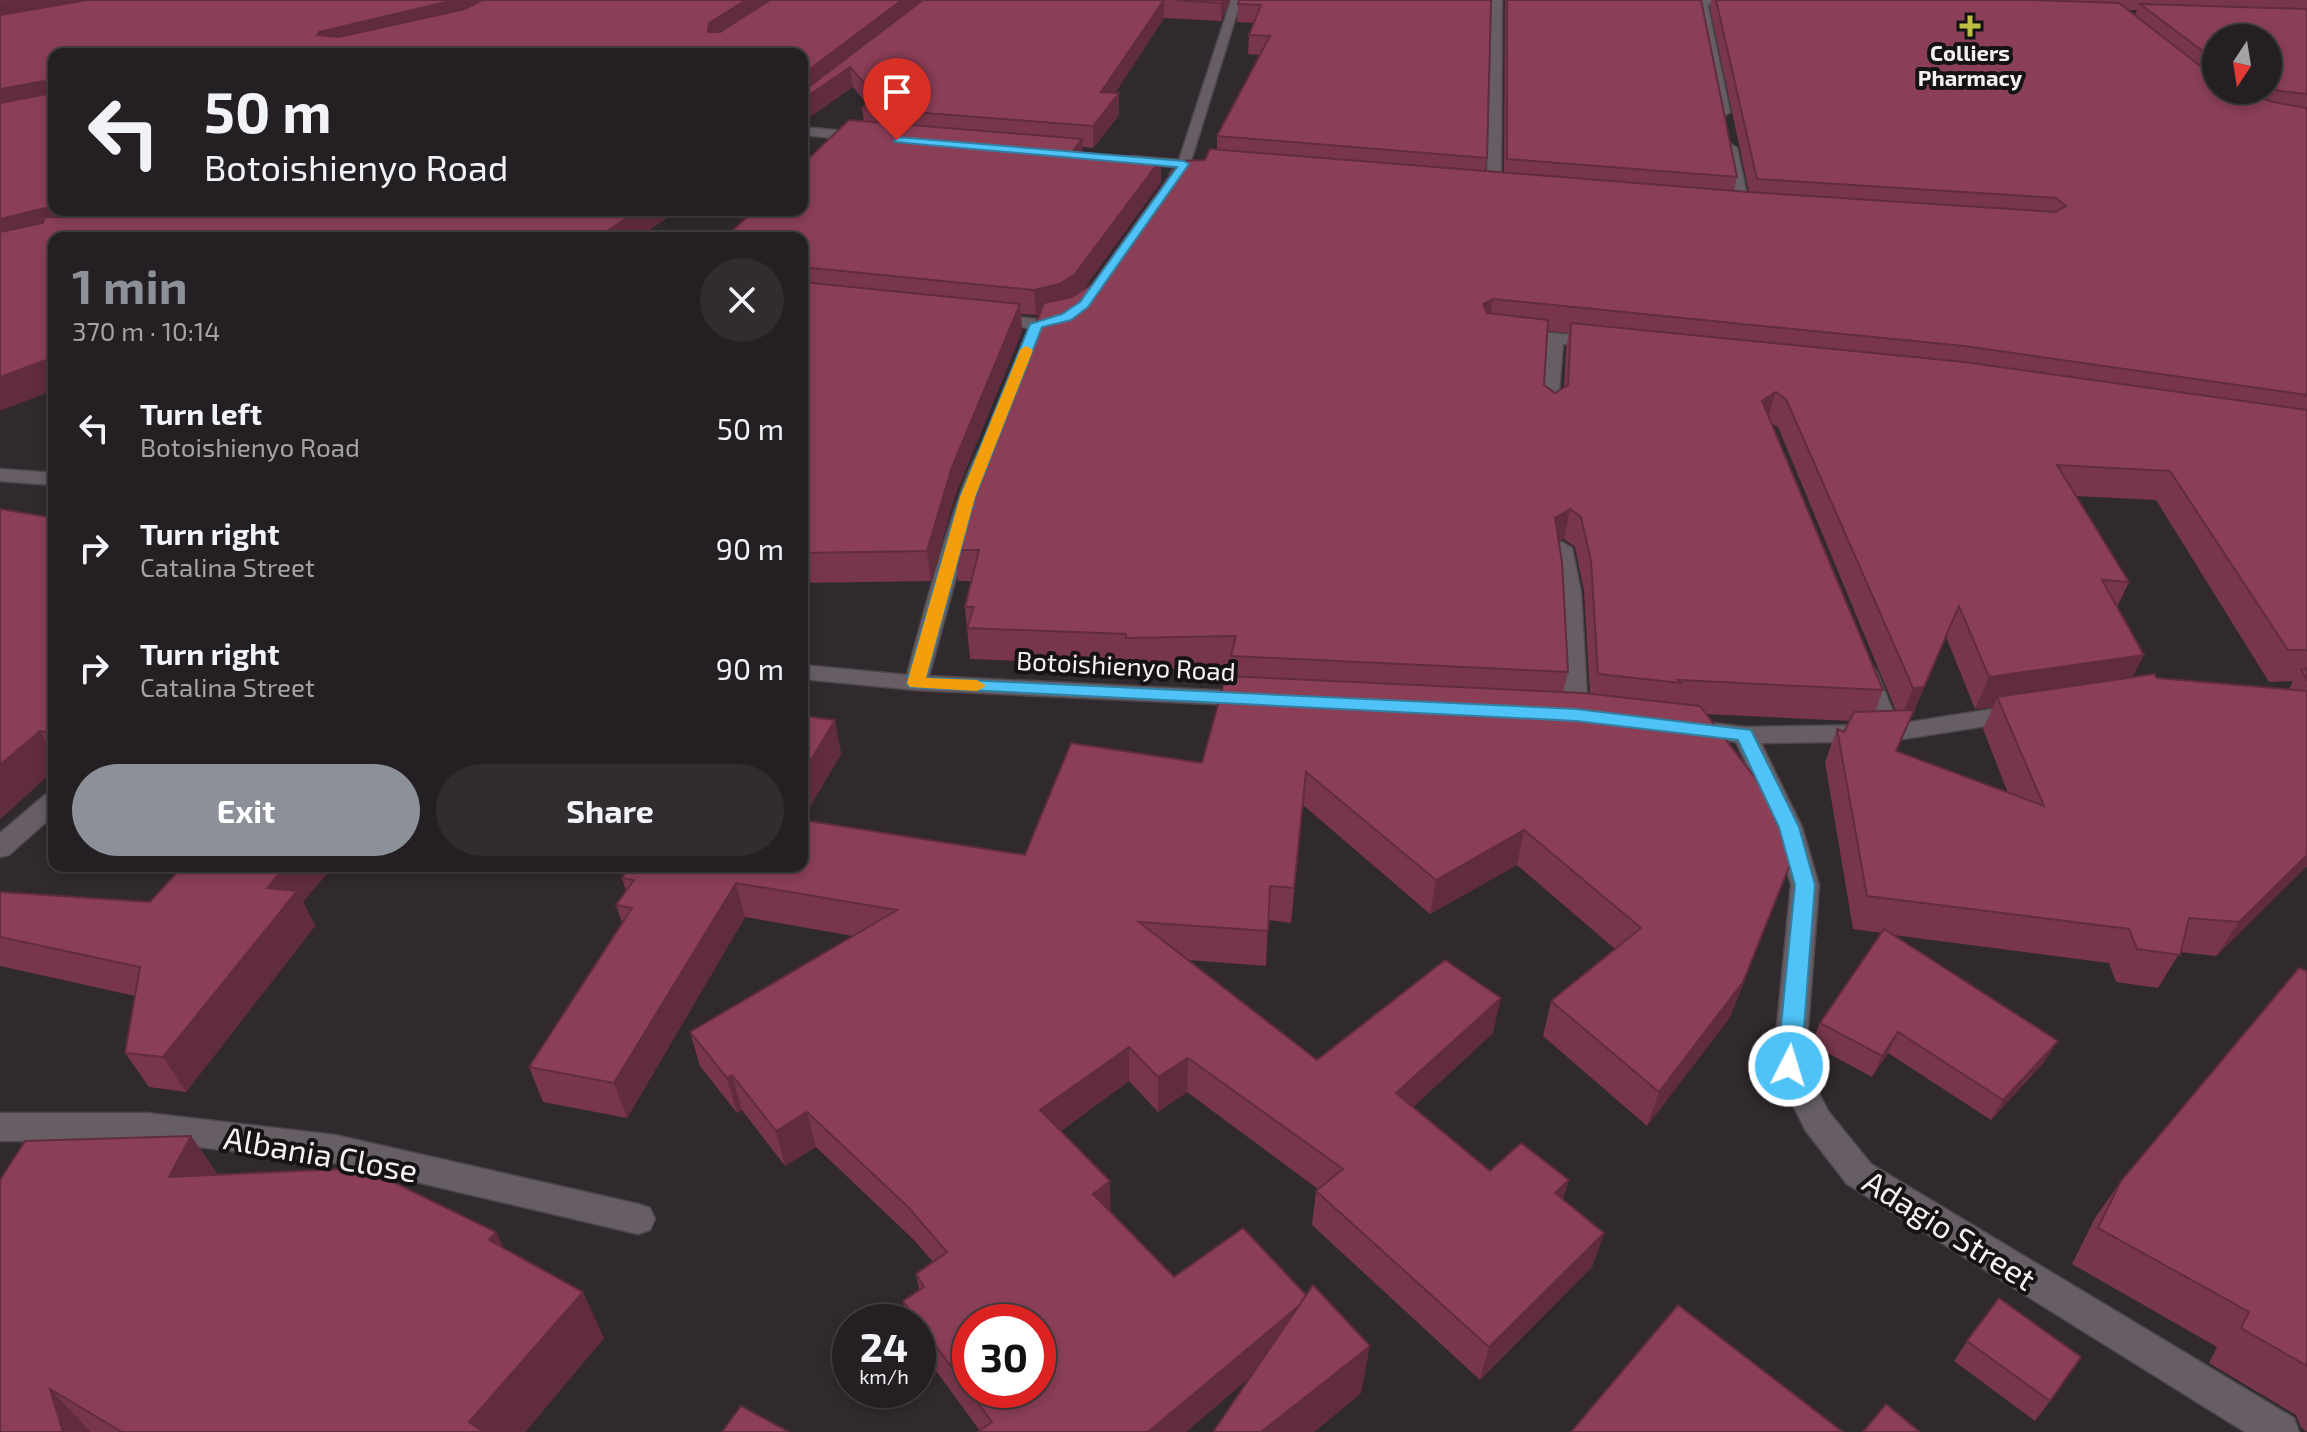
<!DOCTYPE html>
<html lang="en">
<head>
<meta charset="utf-8">
<style>
	body { margin:0; font-family:"Exo 2",sans-serif; background:#302c2f; color:#f1f3f6; height:100vh; display:flex; flex-direction:column; font-size:30px; white-space:nowrap }
	* { box-sizing:border-box; margin:0 }
	p { font-size:26px; color:#a3a2a5 }
	.icon { flex:none; width:44px; height:44px; fill:none; stroke:currentColor; stroke-width:2; stroke-linecap:round; stroke-linejoin:round }
	.map { position:relative; flex:1; overflow:hidden }
	.side { position:absolute; left:48px; top:232px; width:760px; height:640px; display:flex; flex-direction:column; background:#241f22; border-radius:16px; box-shadow:0 4px 12px #0003,0 0 0 2px #413d40 }
	.side>* { flex:none }
	.banner { position:absolute; left:48px; top:48px; width:760px; height:168px; border-radius:16px; box-shadow:0 4px 12px #0003,0 0 0 2px #413d40; background:#241f22; color:#f1f3f6; overflow:hidden }
	.needle { width:52px; rotate:192deg }
	.controls { position:absolute; left:2202px; top:24px; display:grid; gap:16px }
	.controls a { display:grid; place-items:center; width:80px; height:80px; border-radius:50%; background:#241f22; box-shadow:0 4px 12px #0003,0 0 0 2px #413d40; font-size:40px }
	.speed { position:absolute; left:832px; top:1304px; display:flex; gap:16px; font-size:40px; font-weight:700; text-align:center }
	.speed>* { display:grid; place-content:center; width:104px; height:104px; border-radius:50%; background:#241f22; box-shadow:0 4px 12px #0003,0 0 0 2px #413d40; line-height:1 }
	.speed small { font-size:20px; font-weight:400 }
	.speed .limit { border:12px solid #d22; background:#fff; color:#111 }
	.pin { position:absolute; display:grid; place-items:center; width:68px; height:68px; color:#fff; margin:-82px -34px; border-radius:50% 50% 50% 0; rotate:-45deg; box-shadow:0 0 8px #0007 }
	.pin .icon { rotate:45deg }
	.me { position:absolute; width:88px; margin:-44px; rotate:5deg; stroke-linejoin:round; filter:drop-shadow(0 0 6px #0008) }
	.turn { display:flex; align-items:center; gap:28px; height:168px; padding:0 24px; font-size:36px }
	.turn .icon { width:104px; height:104px; stroke-width:2.5 }
	.turn b { display:block; font-size:56px; line-height:68px }
	.round { display:grid; place-items:center; flex:none; width:84px; height:84px; border-radius:42px; background:#302c2f }
	.headline { display:flex; align-items:center; justify-content:space-between; height:136px; padding:0 24px }
	h1 { font-size:48px; font-weight:700; line-height:60px; color:#8c9099 }
	.cta { display:flex; gap:16px; margin-top:auto; padding:16px 24px }
	.cta a { flex:1; height:92px; border-radius:48px; background:#8c9099; color:#fff; font-size:32px; font-weight:700; line-height:92px; text-align:center }
	.cta a+a { background:#302c2f; color:#f1f3f6 }
	ul { padding:0; list-style:none }
	li { display:flex; align-items:center; gap:24px; height:120px; padding:0 24px }
	li div { flex:1 }
	li b { display:block; font-size:30px }
	li em { font-style:normal }
	.map>svg:first-child { display:block }
	.lines { fill:none; stroke-linecap:round; stroke-linejoin:round }
	.minor-casing { stroke:#4d474c; stroke-width:3 }
	.tertiary-casing { stroke:#4d474c; stroke-width:3 }
	.minor { fill:#665e64; fill-rule:evenodd }
	.tertiary { fill:#665e64; fill-rule:evenodd }
	.wall { fill:#77364b; fill-rule:evenodd }
	.shaded-wall { fill:#612c3d }
	.building { fill:#8a3f57; stroke:#612c3d; stroke-width:2; fill-rule:evenodd }
	.route { fill:#4fc3f7; stroke:#337fa1; stroke-width:2 }
	.slow { fill:#f59e0b }
	.poi-dot { fill:#bcbf44; stroke:#161315; stroke-width:3 }
	.labels { text-anchor:middle; dominant-baseline:central; stroke-width:8; stroke-linejoin:round; paint-order:stroke }
	.far-poi-label { font-size:22px; font-weight:bold; fill:#f5f0f4; stroke:#161315 }
	.street-label { font-size:26px; fill:#f5f0f4; stroke:#161315 }
	.near-street-label { font-size:32px; fill:#f5f0f4; stroke:#161315 }
</style>
</head>
<body>
<div class="map">
<svg width="2307" height="1432" viewBox="0 0 2307 1432">
	<rect width="100%" height="100%" fill="#30292e"/>
	<g class="lines">
		<defs>
			<g id="minor">
				<polygon points="1231,0 1241,0 1191,161 1210,162 1216,166 1210,170 1188,168 1176,179 1169,175 1175,167 1126,163 1126,157 1131,156 1179,160"/>
				<polygon points="1492,0 1502,0 1501,188 1494,192 1487,188"/>
				<polygon points="1699,0 1707,2 1730,112 1724,116 1718,112"/>
				<polygon points="802,127 867,133 873,137 867,141 802,135"/>
				<polygon points="1731,144 1737,148 1750,209 1743,213 1736,209 1725,148"/>
				<polygon points="991,314 1036,319 1044,324 1036,329 985,322 985,316"/>
				<polygon points="1515,330 1598,337 1606,342 1598,347 1563,344 1557,417 1545,417 1542,413 1546,343 1509,338 1507,335"/>
				<path d="M989 439 998 445 978 497 929 676 1253 692 1261 694 1265 699 1261 704 1253 706 916 690 802 679V665L907 675C916 642 966 445 989 439Z"/>
				<polygon points="0,469 54,473 54,485 0,481"/>
				<polygon points="1562,542 1572,548 1581,592 1588,715 1584,720 1568,720 1564,715 1559,592 1552,548"/>
				<polygon points="1865,665 1873,667 1877,672 1898,724 2018,705 2026,708 2030,713 2026,718 2018,721 1890,741 1761,743 1802,827 1819,885 1805,1066 1828,1111 1871,1164 2294,1418 2299,1432 2245,1432 1847,1184 1806,1131 1773,1066 1791,885 1776,827 1736,742 1680,733 1677,728 1680,723 1689,720 1745,727 1875,725 1853,672 1857,667"/>
				<polygon points="54,792 54,815 9,855 0,857 0,833 45,795"/>
				<polygon points="0,1113 147,1113 335,1135 638,1204 650,1208 655,1219 650,1230 638,1234 335,1163 147,1141 0,1141"/>
			</g>
			<polygon id="tertiary" points="1655,0 1740,0 1747,3 1742,6 1660,3"/>
		</defs>
		<!-- minor casing -->
		<use href="#minor" class="minor-casing"/>
		<!-- tertiary casing -->
		<use href="#tertiary" class="tertiary-casing"/>
		<!-- minor -->
		<use href="#minor" class="minor"/>
		<!-- tertiary -->
		<use href="#tertiary" class="tertiary"/>
	</g>
	<!-- wall -->
	<g class="wall">
		<path d="M0 0H1230L1221 21 1164 18 1115 93 1119 115 1093 148 1082 147 1083 152 1161 182 1083 289 1092 284 1205 160 1217 150V136L1260 55 1248 54 1249 35 1254 23 1237 22 1238 4 1491 0 1487 158 1485 171 1504 173 1505 0H1701L1737 177 1734 191 1749 192 1710 8 1711 0H2307V866L2216 956 2180 952 2158 988 2116 982 2109 963 1893 935 2045 1061 1991 1120 1888 1053 1872 1077 1811 1044 1820 1023 1881 933 1853 929 1825 762 1837 729 1844 732 1850 721 1705 714 1786 876 1730 1017 1647 1126 1543 1036 1551 1001 1615 949 1517 865 1430 914 1303 805 1291 923 1268 920 1266 966 1188 960 1317 1060 1493 1033 1413 1107 1490 1171 1569 1180 1563 1199 1604 1233 1592 1267 1480 1380 1312 1225 1316 1191 1318 1189 1187 1092 1158 1112 1129 1081 1061 1131 1111 1213 1174 1277 1361 1393 1314 1432H1213L1251 1376 1186 1432H978L980 1431 918 1346V1322H907L903 1301 919 1290 916 1274 933 1262 915 1241 816 1147 785 1166 742 1110 737 1113 700 1066 690 1032 853 936 745 917 627 1118 543 1102 529 1067 622 923 616 905 626 891 622 878 802 716 835 720 841 754 802 820 1025 855 1202 763 1230 676 1231 668 1127 670V665L970 659 965 607 972 581H958L955 550 1039 315 1021 314 1022 331 955 496 931 581 802 583V238L864 121 862 108 866 103 853 87 54 54V210H678L638 238H54ZM2128 10H2137L2135 16ZM2216 38H2268V90H2216ZM1547 331 1569 333 1566 349 1564 388 1555 393 1544 385ZM1771 423 1778 427 1896 711 1875 712 1883 690ZM2076 496 2156 500 2269 682 2293 681 2289 689 2132 677 2144 655 2117 607 2129 582ZM1564 539 1575 547 1584 591 1590 694 1563 692 1568 672 1559 542ZM1946 637 1975 709 1993 707 1983 729 2008 793 1896 752Z"/>
		<polygon points="0,509 54,518 54,770 0,819"/>
		<polygon points="0,892 150,902 303,902 315,926 186,1092 149,1087 125,1053 135,996 0,966"/>
		<polygon points="2307,971 2307,1432 2301,1427 2296,1415 2209,1363 2217,1347 2072,1264 2095,1218 2121,1181"/>
		<polygon points="191,1136 218,1175 504,1249 604,1338 525,1432 0,1432"/>
		<polygon points="1967,1341 2050,1401 2035,1421 1954,1361"/>
	</g>
	<!-- shaded-wall -->
	<g class="shaded-wall">
		<polygon points="20,0 140,0 0,23 0,3"/>
		<polygon points="455,0 497,0 325,51 317,35 319,32"/>
		<polygon points="746,0 777,0 712,42 708,32 709,23"/>
		<polygon points="902,0 927,0 802,98 802,75"/>
		<polygon points="1164,0 1164,18 1102,113 1101,92"/>
		<polygon points="1223,0 1230,0 1221,21 1221,3"/>
		<polygon points="850,67 853,87 802,123 802,100"/>
		<polygon points="44,81 53,102 0,112 0,89"/>
		<polygon points="1119,93 1119,115 1093,148 1093,126"/>
		<polygon points="1082,139 1083,161 1072,152"/>
		<polygon points="1161,159 1161,182 1076,300 1060,310 1036,316 1034,290"/>
		<polygon points="54,206 54,210 150,210 0,246 0,219"/>
		<polygon points="437,210 480,210 442,236 434,216 435,211"/>
		<polygon points="638,210 678,210 638,238 597,238"/>
		<polygon points="1493,299 1489,325 1483,304"/>
		<polygon points="1020,304 1022,331 955,496 931,581 927,551 952,467"/>
		<polygon points="54,357 54,390 0,411 0,377"/>
		<polygon points="1776,392 1767,420 1762,401"/>
		<polygon points="1570,509 1564,539 1549,548 1555,518"/>
		<polygon points="1946,637 1882,784 1900,721 1913,688"/>
		<polygon points="2144,655 2127,687 1997,697 1993,707 1975,709 1989,677"/>
		<polygon points="835,720 841,754 802,820 802,775"/>
		<polygon points="40,731 54,754 54,770 0,819 0,765"/>
		<polygon points="1524,830 1517,865 1430,914 1436,880"/>
		<polygon points="2307,855 2307,866 2216,956 2239,922"/>
		<polygon points="286,866 334,866 303,902 315,926 186,1092 163,1057 267,888"/>
		<polygon points="1786,876 1730,1017 1647,1126 1659,1092"/>
		<polygon points="736,883 745,917 627,1118 614,1083"/>
		<polygon points="1501,998 1493,1033 1390,1128 1396,1093"/>
		<polygon points="1898,1032 1888,1053 1872,1077 1882,1056"/>
		<polygon points="2058,1041 2045,1061 1991,1120 2003,1100"/>
		<polygon points="1129,1047 1129,1081 1043,1144 1040,1110"/>
		<polygon points="1188,1058 1187,1092 1158,1112 1158,1077"/>
		<polygon points="732,1075 742,1110 737,1113 727,1078"/>
		<polygon points="807,1112 816,1147 785,1166 776,1131"/>
		<polygon points="191,1136 223,1183 169,1177"/>
		<polygon points="1569,1180 1558,1214 1555,1193"/>
		<polygon points="1110,1181 1111,1215 1093,1194"/>
		<polygon points="496,1232 519,1279 489,1240"/>
		<polygon points="1604,1233 1592,1267 1480,1380 1489,1347"/>
		<polygon points="583,1292 604,1338 525,1432 475,1432 469,1422"/>
		<polygon points="1308,1297 1304,1331 1186,1432 1148,1432"/>
		<polygon points="1370,1346 1361,1393 1314,1432 1261,1432"/>
		<polygon points="50,1389 91,1432 63,1432"/>
	</g>
	<!-- building -->
	<g class="building">
		<polygon points="0,0 20,0 0,3"/>
		<polygon points="87,0 455,0 319,32 317,35 339,37 465,9 482,0 746,0 709,23 708,32 720,32 770,0 902,0 802,75 802,54 54,54 54,206 0,219 0,103 47,94 48,84 44,81 0,89 0,15"/>
		<polygon points="923,0 1164,0 1101,92 1119,93 1093,126 862,108 875,95 850,67 802,100 802,92"/>
		<polygon points="1175,0 1223,0 1221,3"/>
		<polygon points="1239,0 1491,0 1487,158 1217,136 1270,36 1249,35 1261,5 1238,4"/>
		<polygon points="1507,0 1701,0 1737,177 1507,159"/>
		<polygon points="1716,0 2030,0 2119,3 2216,78 2216,90 2237,90 2273,102 2307,108 2307,395 1964,346 1493,299 1483,304 1487,313 1548,320 1544,385 1555,393 1568,385 1571,323 1964,362 2307,410 2307,650 2288,650 2170,471 2057,465 2129,582 2102,580 2144,655 1989,677 1959,606 1924,687 1913,688 1786,399 1776,392 1762,401 1883,690 1678,680 1681,683 1598,674 1591,561 1581,517 1570,509 1555,518 1562,562 1568,672 1231,656 1236,636 1126,638 1126,634 967,628 974,607 965,607 979,550 955,550 978,469 1044,303 1072,297 1092,284 1180,161 1205,160 1210,149 1749,192 2056,212 2066,206 2056,198 1757,179"/>
		<polygon points="2140,4 2307,9 2307,94 2280,91 2268,87 2268,38 2216,38 2216,61"/>
		<polygon points="849,120 1082,139 1072,152 1161,159 1075,274 1059,284 1034,290 802,267 802,238 725,238 754,210 802,210 802,165"/>
		<polygon points="96,210 437,210 435,211 434,216 455,216 465,210 638,210 597,238 54,238 54,357 0,377 0,232 43,223 45,217 69,217"/>
		<polygon points="802,282 1020,304 952,467 927,551 802,553"/>
		<polygon points="0,509 54,518 54,733 40,731 0,765"/>
		<polygon points="2307,669 2307,680 2301,670"/>
		<polygon points="2154,674 2157,678 2307,691 2307,855 2239,922 2189,918 2180,955 2137,949 2129,929 1867,896 1837,729 1844,732 1854,712 1914,710 1896,751 2044,806 1997,697"/>
		<path d="M1226 676 1583 693 1700 706 1795 830 1799 842 1743 982 1659 1092 1551 1001 1641 928 1524 830 1436 880 1306 772 1294 888 1270 886 1268 931 1139 922 1317 1060 1445 960 1501 998 1396 1093 1490 1171 1521 1143 1569 1180 1555 1193 1604 1233 1489 1347 1316 1191 1343 1169 1188 1058 1158 1077 1129 1047 1040 1110 1110 1181 1093 1194 1174 1277 1243 1228 1306 1295 1300 1305 1148 1432H978L992 1422 903 1301 924 1287 916 1274 947 1252 908 1207 807 1112 776 1131 732 1075 727 1078 690 1032 897 910 736 883 614 1083 529 1067 632 908 616 905 634 880 622 878 630 866H802V820L1025 855 1071 743 1202 763ZM970 1322H1038V1390H970Z"/>
		<polygon points="802,716 835,720 802,775"/>
		<polygon points="183,866 286,866 267,888 297,891 163,1057 125,1053 140,967 0,937 0,892 150,902"/>
		<polygon points="1884,929 2058,1041 2003,1100 1898,1032 1882,1056 1820,1023"/>
		<polygon points="2299,968 2307,971 2307,1366 2241,1328 2249,1312 2098,1228 2121,1181"/>
		<polygon points="191,1136 169,1177 364,1168 496,1232 489,1240 583,1292 469,1422 484,1432 122,1432 50,1389 63,1432 0,1432 0,1180 25,1141"/>
		<polygon points="1313,1285 1370,1346 1261,1432 1213,1432"/>
		<polygon points="1999,1298 2081,1357 2050,1401 1967,1341"/>
		<polygon points="1678,1305 1843,1432 1571,1432"/>
		<polygon points="1886,1404 1920,1432 1863,1432"/>
		<polygon points="741,1406 789,1432 722,1432"/>
	</g>
	<!-- route -->
	<polygon class="route" points="897,137 1184,161 1189,164 1088,307 1071,320 1042,327 975,497 926,678 1576,709 1751,730 1799,827 1815,885 1801,1066 1797,1073 1789,1076 1781,1073 1777,1066 1795,885 1779,827 1738,740 1576,721 910,687 907,683 960,497 1030,324 1062,314 1080,302 1177,167 894,142"/>
	<!-- slow -->
	<polygon class="slow" points="1026,346 1033,350 975,497 926,678 977,680 986,686 977,691 910,687 907,683 960,497 1020,350"/>
	<!-- markers -->
	<path class="poi-dot" d="M1966 14h8v8h8v8h-8v8h-8v-8h-8v-8h8z"/>
	<g class="labels">
		<!-- far-poi labels -->
		<g class="far-poi-label">
			<text x="1970" y="52">Colliers<tspan x="1970" dy="25">Pharmacy</tspan></text>
		</g>
		<!-- street labels -->
		<g class="street-label">
			<text transform="translate(1126 665) rotate(3)">Botoishienyo Road</text>
		</g>
		<!-- near-street labels -->
		<g class="near-street-label">
			<text transform="translate(321 1153) rotate(10)">Albania Close</text>
			<text transform="translate(1950 1229) rotate(32)">Adagio Street</text>
		</g>
	</g>
</svg>
<div class="controls">
<a><svg class="needle" viewBox="-14 -14 28 28"><path d="M0-13l5 13h-10z" fill="#e53935"/><path d="M0 13l5-13h-10z" fill="#a3a2a5"/></svg></a>
</div>
<div class="speed"><div>24<small>km/h</small></div><div class="limit">30</div></div>
<div class="pin" style="left:897px;top:140px;background:#d93025"><svg class="icon" aria-label="arrive" viewBox="0 0 24 24"><path d="M6 21V4h12l-3 4 3 4H6"/></svg></div>
<svg class="me" style="left:1789px;top:1066px" viewBox="-20 -20 40 40"><circle r="17" fill="#4fc3f7" stroke="#fff" stroke-width="3"/><path d="M0-11L8 9 0 5-8 9z" fill="#fff"/></svg>
<div class="banner">
<div class="turn"><svg class="icon" aria-label="left" viewBox="0 0 24 24"><path d="M17 20v-9H6M10 6l-5 5 5 5"/></svg><div><b>50 m</b>Botoishienyo Road</div></div>
</div>
<section class="side">
<div class="headline"><div><h1>1 min</h1><p>370 m · 10:14</p></div><a class="round"><svg class="icon" aria-label="close" viewBox="0 0 24 24"><path d="M6 6l12 12M18 6L6 18"/></svg></a></div>
<ul>
<li><svg class="icon" aria-label="left" viewBox="0 0 24 24"><path d="M17 20v-9H6M10 6l-5 5 5 5"/></svg><div><b>Turn left</b><p>Botoishienyo Road</p></div><em>50 m</em></li>
<li><svg class="icon" aria-label="right" viewBox="0 0 24 24"><path d="M7 20v-9h11M14 6l5 5-5 5"/></svg><div><b>Turn right</b><p>Catalina Street</p></div><em>90 m</em></li>
<li><svg class="icon" aria-label="right" viewBox="0 0 24 24"><path d="M7 20v-9h11M14 6l5 5-5 5"/></svg><div><b>Turn right</b><p>Catalina Street</p></div><em>90 m</em></li>
</ul>
<div class="cta"><a>Exit</a><a>Share</a></div>
</section>
</div>
</body>
</html>
